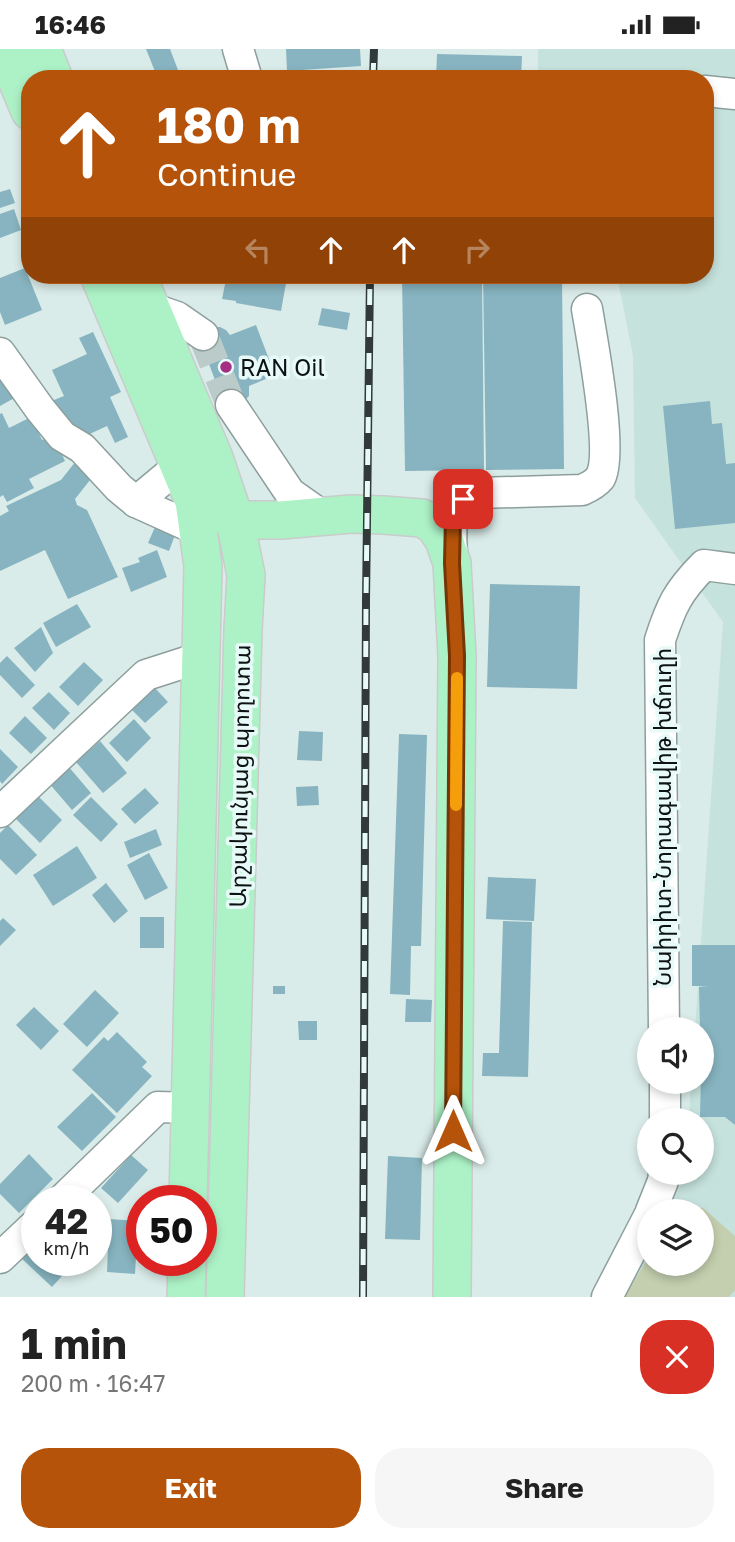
<!DOCTYPE html>
<html lang="en">
<head>
<meta charset="utf-8">
<style>
	body { margin:0; font-family:"Golos Text","Noto Sans Armenian",sans-serif; background:#f6f6f6; color:#222; height:100vh; display:flex; flex-direction:column; font-size:26px; white-space:nowrap }
	* { box-sizing:border-box; margin:0 }
	p { font-size:23px; color:#767676 }
	.icon { flex:none; width:38px; height:38px; fill:none; stroke:currentColor; stroke-width:2; stroke-linecap:round; stroke-linejoin:round }
	.map { position:relative; height:1248px; overflow:hidden }
	.drawer { display:flex; flex-direction:column; background:#fff; flex:1 }
	.drawer>* { flex:none }
	.guide { position:absolute; left:21px; top:21px; width:693px; height:214px; border-radius:28px; box-shadow:0 4px 10px #0003; background:#b45309; color:#fff; overflow:hidden }
	.fabs { position:absolute; left:637px; top:968px; display:grid; gap:14px }
	.fabs a { display:grid; place-items:center; width:77px; height:77px; border-radius:50%; background:#fff; box-shadow:0 4px 10px #0003; font-size:35px }
	.speed { position:absolute; left:21px; top:1136px; display:flex; gap:14px; font-size:35px; font-weight:700; text-align:center }
	.speed>* { display:grid; place-content:center; width:91px; height:91px; border-radius:50%; background:#fff; box-shadow:0 4px 10px #0003; line-height:1 }
	.speed small { font-size:18px; font-weight:400 }
	.speed .limit { border:10px solid #d22; background:#fff; color:#111 }
	.pin { position:absolute; display:grid; place-items:center; width:60px; height:60px; color:#fff; margin:-30px; border-radius:14px; box-shadow:0 4px 10px #0006 }
	.me { position:absolute; width:77px; margin:-38px; rotate:0deg; stroke-linejoin:round; filter:drop-shadow(0 0 5px #0008) }
	.turn { display:flex; align-items:center; gap:24px; height:147px; padding:0 21px; font-size:32px }
	.turn .icon { width:91px; height:91px; stroke-width:2.5 }
	.turn b { display:block; font-size:49px; line-height:60px }
	.lanes { display:flex; align-items:center; height:66px; padding:0 21px; background:#0003; justify-content:center; gap:35px; direction:ltr }
	.lanes .off { opacity:.35 }
	.round { display:grid; place-items:center; flex:none; width:74px; height:74px; border-radius:28px; background:#f6f6f6 }
	.head { display:flex; align-items:center; justify-content:space-between; height:119px; padding:0 21px }
	h1 { font-size:42px; font-weight:700; line-height:52px }
	.primary-button { display:flex; gap:14px; margin-top:auto; padding:14px 21px }
	.primary-button a { flex:1; height:80px; border-radius:28px; background:#b45309; color:#fff; font-size:28px; font-weight:700; line-height:80px; text-align:center }
	.primary-button a+a { background:#f6f6f6; color:#222 }
	.status { display:flex; justify-content:space-between; align-items:center; height:49px; padding:0 35px; background:#fff; direction:ltr }
	.status svg { height:19px; fill:currentColor }
	.map>svg:first-child { display:block }
	.built { fill:#c6e2dd }
	.green { fill:#c4cfaf }
	.building { fill:#87b4c0 }
	.lines { fill:none; stroke-linecap:round; stroke-linejoin:round }
	.minor-tunnel { stroke:#bbcbc9; stroke-width:30; stroke-dasharray:30 15; stroke-linecap:butt }
	.minor-casing { stroke:#8d9f9c; stroke-width:33 }
	.major-casing { stroke:#cacbcb; stroke-width:40 }
	.minor { stroke:#fff; stroke-width:30 }
	.major { stroke:#adf2c7; stroke-width:37 }
	.rail-casing { stroke:#313a39; stroke-width:8 }
	.rail { stroke:#e7faf7; stroke-width:5; stroke-dasharray:16; stroke-linecap:butt }
	.route-casing { stroke:#753606; stroke-width:18 }
	.route { stroke:#b45309; stroke-width:12 }
	.slow { stroke:#f59e0b; stroke-width:12 }
	.poi-dot { fill:#a52d84; stroke:#e7faf7; stroke-width:2.5 }
	.labels { text-anchor:middle; dominant-baseline:central; stroke-width:7; stroke-linejoin:round; paint-order:stroke }
	.poi-label { font-size:23px; fill:#0c1312; stroke:#e7faf7; text-anchor:start }
	.street-label { font-size:23px; fill:#0c1312; stroke:#e7faf7 }
</style>
</head>
<body>
<div class="status"><b>16:46</b><svg viewBox="0 0 49 12"><path d="M0 12V9h3v3zM5 12V6h3v6zM10 12V3h3v9zM15 12V0h3v12zM26 1h20v11H26zM47 4h2v5h-2z"/></svg></div>
<div class="map">
<svg width="735" height="1248" viewBox="0 0 735 1248">
	<rect width="100%" height="100%" fill="#daece9"/>
	<!-- built -->
	<polygon class="built" points="538,0 735,0 735,1248 623,1248 649,1197 649,1214 702,1214 702,1162 667,1162 685,1127 685,1124 702,1124 702,1071 689,1071 691,1033 702,1032 702,980 695,980 723,573 635,449 633,307 617,226 705,226 705,30 538,30"/>
	<!-- green -->
	<polygon class="green" points="697,1159 703,1159 735,1187 735,1241 729,1248 624,1248 649,1208 649,1214 702,1214 702,1162 687,1162"/>
	<!-- building -->
	<g class="building">
		<polygon points="146,0 170,0 178,21 158,30"/>
		<polygon points="286,0 360,0 361,17 287,22"/>
		<polygon points="437,5 522,7 521,30 436,30"/>
		<polygon points="10,140 15,154 0,159 0,143"/>
		<polygon points="14,160 21,181 0,189 0,165"/>
		<polygon points="25,219 42,261 5,276 0,263 0,229"/>
		<polygon points="227,226 239,226 286,234 281,262 236,254 236,252 222,250"/>
		<polygon points="402,226 482,226 484,421 405,422"/>
		<polygon points="483,226 562,226 564,420 486,421"/>
		<polygon points="322,259 350,264 347,281 318,276"/>
		<polygon points="256,276 275,326 249,337 249,347 244,352 221,347 203,299 213,278 220,278 226,281 230,286"/>
		<polygon points="93,283 121,343 110,348 128,388 115,394 107,377 81,389 64,385 49,353 64,347 52,321 87,305 79,289"/>
		<polygon points="0,314 18,347 0,357"/>
		<polygon points="710,352 712,375 722,374 726,415 735,414 735,474 675,480 663,357"/>
		<polygon points="2,364 9,379 31,368 42,391 53,386 65,412 29,430 34,439 7,453 3,446 0,448 0,365"/>
		<polygon points="76,412 94,426 75,450 77,456 87,461 118,528 68,550 45,501 0,522 0,467 9,462 6,457 61,431"/>
		<polygon points="155,478 175,486 169,502 148,494"/>
		<polygon points="157,501 167,528 131,543 122,519 140,513 138,509"/>
		<polygon points="490,535 580,537 577,640 487,638"/>
		<polygon points="77,555 91,578 56,598 43,574"/>
		<polygon points="41,578 53,604 35,623 14,599"/>
		<polygon points="7,607 35,636 22,649 0,626 0,614"/>
		<polygon points="84,613 103,631 78,657 59,638"/>
		<polygon points="155,639 168,653 145,674 132,661"/>
		<polygon points="49,643 70,664 54,681 32,659"/>
		<polygon points="25,667 47,689 31,705 9,684"/>
		<polygon points="134,670 151,689 127,713 109,694"/>
		<polygon points="299,682 323,683 322,712 297,711"/>
		<polygon points="399,685 427,686 421,897 411,897 410,946 390,945"/>
		<polygon points="100,692 127,724 103,744 76,713"/>
		<polygon points="0,700 18,718 2,735 0,732"/>
		<polygon points="68,717 91,744 72,761 48,733"/>
		<polygon points="318,737 319,756 297,757 296,738"/>
		<polygon points="145,739 159,754 135,775 121,760"/>
		<polygon points="36,745 62,771 40,794 14,768"/>
		<polygon points="91,748 118,775 101,793 73,766"/>
		<polygon points="8,776 37,806 16,826 0,810 0,784"/>
		<polygon points="156,780 162,796 130,809 124,793"/>
		<polygon points="77,797 97,829 53,857 33,826"/>
		<polygon points="149,804 168,839 145,851 127,816"/>
		<polygon points="488,828 536,830 534,872 486,870"/>
		<polygon points="106,834 128,862 114,874 92,846"/>
		<rect x="140" y="868" width="24" height="31"/>
		<polygon points="3,869 16,881 0,897 0,872"/>
		<polygon points="503,872 532,873 528,1028 482,1027 483,1004 499,1004"/>
		<polygon points="692,896 735,896 735,1076 725,1068 700,1068 702,980 700,980 699,938 708,937 692,937"/>
		<rect x="273" y="937" width="12" height="8"/>
		<polygon points="95,941 119,964 87,998 63,975"/>
		<polygon points="406,950 432,951 431,973 405,973"/>
		<polygon points="34,958 59,982 41,1001 16,976"/>
		<polygon points="298,972 317,972 317,991 299,991"/>
		<polygon points="117,983 147,1013 142,1018 152,1027 117,1064 72,1021 104,988 108,992"/>
		<polygon points="92,1044 116,1068 82,1102 57,1078"/>
		<polygon points="29,1105 53,1130 19,1164 0,1145 0,1135"/>
		<polygon points="131,1106 148,1121 118,1154 101,1139"/>
		<polygon points="388,1107 422,1109 420,1191 385,1190"/>
		<polygon points="109,1170 138,1172 135,1225 107,1223"/>
		<polygon points="37,1192 37,1211 67,1211 72,1216 52,1238 21,1209"/>
	</g>
	<g class="lines">
		<!-- minor-tunnel -->
		<polyline class="minor-tunnel" points="203,286 231,356"/>
		<defs>
			<g id="minor">
				<polyline points="238,0 247,30"/>
				<polyline points="705,42 735,45"/>
				<polyline points="151,259 177,268 203,286"/>
				<polyline points="0,304 40,360 62,387 82,399 119,439 136,453 198,481"/>
				<polyline points="231,356 290,444 324,468"/>
				<polyline points="136,453 179,417"/>
				<path d="M452 510C452 493 447 463 462 450 466 447 473 446 478 444L582 441C589 438 595 435 600 429 614 406 592 290 587 260"/>
				<polyline points="0,763 146,626 202,608"/>
				<path d="M664 980 660 591C671 557 678 542 704 516L735 520"/>
				<polyline points="665,1032 665,1071"/>
				<polyline points="61,1152 158,1058 190,1059"/>
				<polyline points="651,1162 663,1132 664,1124"/>
				<polyline points="0,1209 37,1174"/>
				<polyline points="607,1248 649,1167"/>
			</g>
			<g id="major">
				<polyline points="4,0 30,62"/>
				<polyline points="42,0 54,30"/>
				<polyline points="99,226 194,452 203,517 188,1152"/>
				<polyline points="137,226 214,409 235,471 246,526 243,581 225,1248"/>
				<polyline points="194,452 235,471 281,471 351,465 383,466 422,469 434,476 444,491 452,514 457,607 452,1248"/>
				<polyline points="186,1248 187,1211"/>
			</g>
		</defs>
		<!-- minor casing -->
		<use href="#minor" class="minor-casing"/>
		<!-- major casing -->
		<use href="#major" class="major-casing"/>
		<!-- minor -->
		<use href="#minor" class="minor"/>
		<!-- major -->
		<use href="#major" class="major"/>
		<defs>
			<g id="rail">
				<polyline points="373,30 374,0"/>
				<polyline points="363,1248 366,552 370,226"/>
			</g>
		</defs>
		<!-- rail casing -->
		<use href="#rail" class="rail-casing"/>
		<!-- rail -->
		<use href="#rail" class="rail"/>
	</g>
	<g class="lines">
		<defs>
			<polyline id="route" points="453,1082 457,607 452,514 453,468 456,458 463,450"/>
		</defs>
		<!-- route casing -->
		<use href="#route" class="route-casing"/>
		<!-- route -->
		<use href="#route" class="route"/>
		<!-- slow -->
		<polyline class="slow" points="456,756 457,629"/>
	</g>
	<!-- markers -->
	<circle class="poi-dot" cx="226" cy="318" r="7"/>
	<g class="labels">
		<!-- poi labels -->
		<g class="poi-label">
			<text x="240" y="318">RAN Oil</text>
		</g>
		<!-- street labels -->
		<g class="street-label">
			<text transform="translate(239 727) rotate(-89)">Արշակունյաց պողոտա</text>
			<text transform="translate(662 768) rotate(-90)">Նաիրիտ-Նորագավիթ խճուղի</text>
		</g>
	</g>
</svg>
<div class="fabs">
<a><svg class="icon" aria-label="sound" viewBox="0 0 24 24"><path d="M4 9h4l5-4v14l-5-4H4zM17 9q2 3 0 6"/></svg></a>
<a><svg class="icon" aria-label="search" viewBox="0 0 24 24"><circle cx="10" cy="10" r="6"/><path d="M15 15l6 6"/></svg></a>
<a><svg class="icon" aria-label="layers" viewBox="0 0 24 24"><path d="M12 4l9 5-9 5-9-5zM3 14l9 5 9-5"/></svg></a>
</div>
<div class="speed"><div>42<small>km/h</small></div><div class="limit">50</div></div>
<div class="pin" style="left:463px;top:450px;background:#d93025"><svg class="icon" aria-label="arrive" viewBox="0 0 24 24"><path d="M6 21V4h12l-3 4 3 4H6"/></svg></div>
<svg class="me" style="left:453px;top:1082px" viewBox="-20 -20 40 40"><path d="M0-17L14 15 0 8-14 15z" fill="#b45309" stroke="#fff" stroke-width="4"/></svg>
<div class="guide">
<div class="turn"><svg class="icon" aria-label="ahead" viewBox="0 0 24 24"><path d="M12 20V5M6 11l6-6 6 6"/></svg><div><b>180 m</b>Continue</div></div>
<div class="lanes"><svg class="icon off" aria-label="left" viewBox="0 0 24 24"><path d="M17 20v-9H6M10 6l-5 5 5 5"/></svg><svg class="icon" aria-label="ahead" viewBox="0 0 24 24"><path d="M12 20V5M6 11l6-6 6 6"/></svg><svg class="icon" aria-label="ahead" viewBox="0 0 24 24"><path d="M12 20V5M6 11l6-6 6 6"/></svg><svg class="icon off" aria-label="right" viewBox="0 0 24 24"><path d="M7 20v-9h11M14 6l5 5-5 5"/></svg></div>
</div>
</div>
<section class="drawer">
<div class="head"><div><h1>1 min</h1><p>200 m · 16:47</p></div><a class="round" style="background:#d93025;color:#fff"><svg class="icon" aria-label="close" viewBox="0 0 24 24"><path d="M6 6l12 12M18 6L6 18"/></svg></a></div>
<div class="primary-button"><a>Exit</a><a>Share</a></div>
</section>
</body>
</html>
